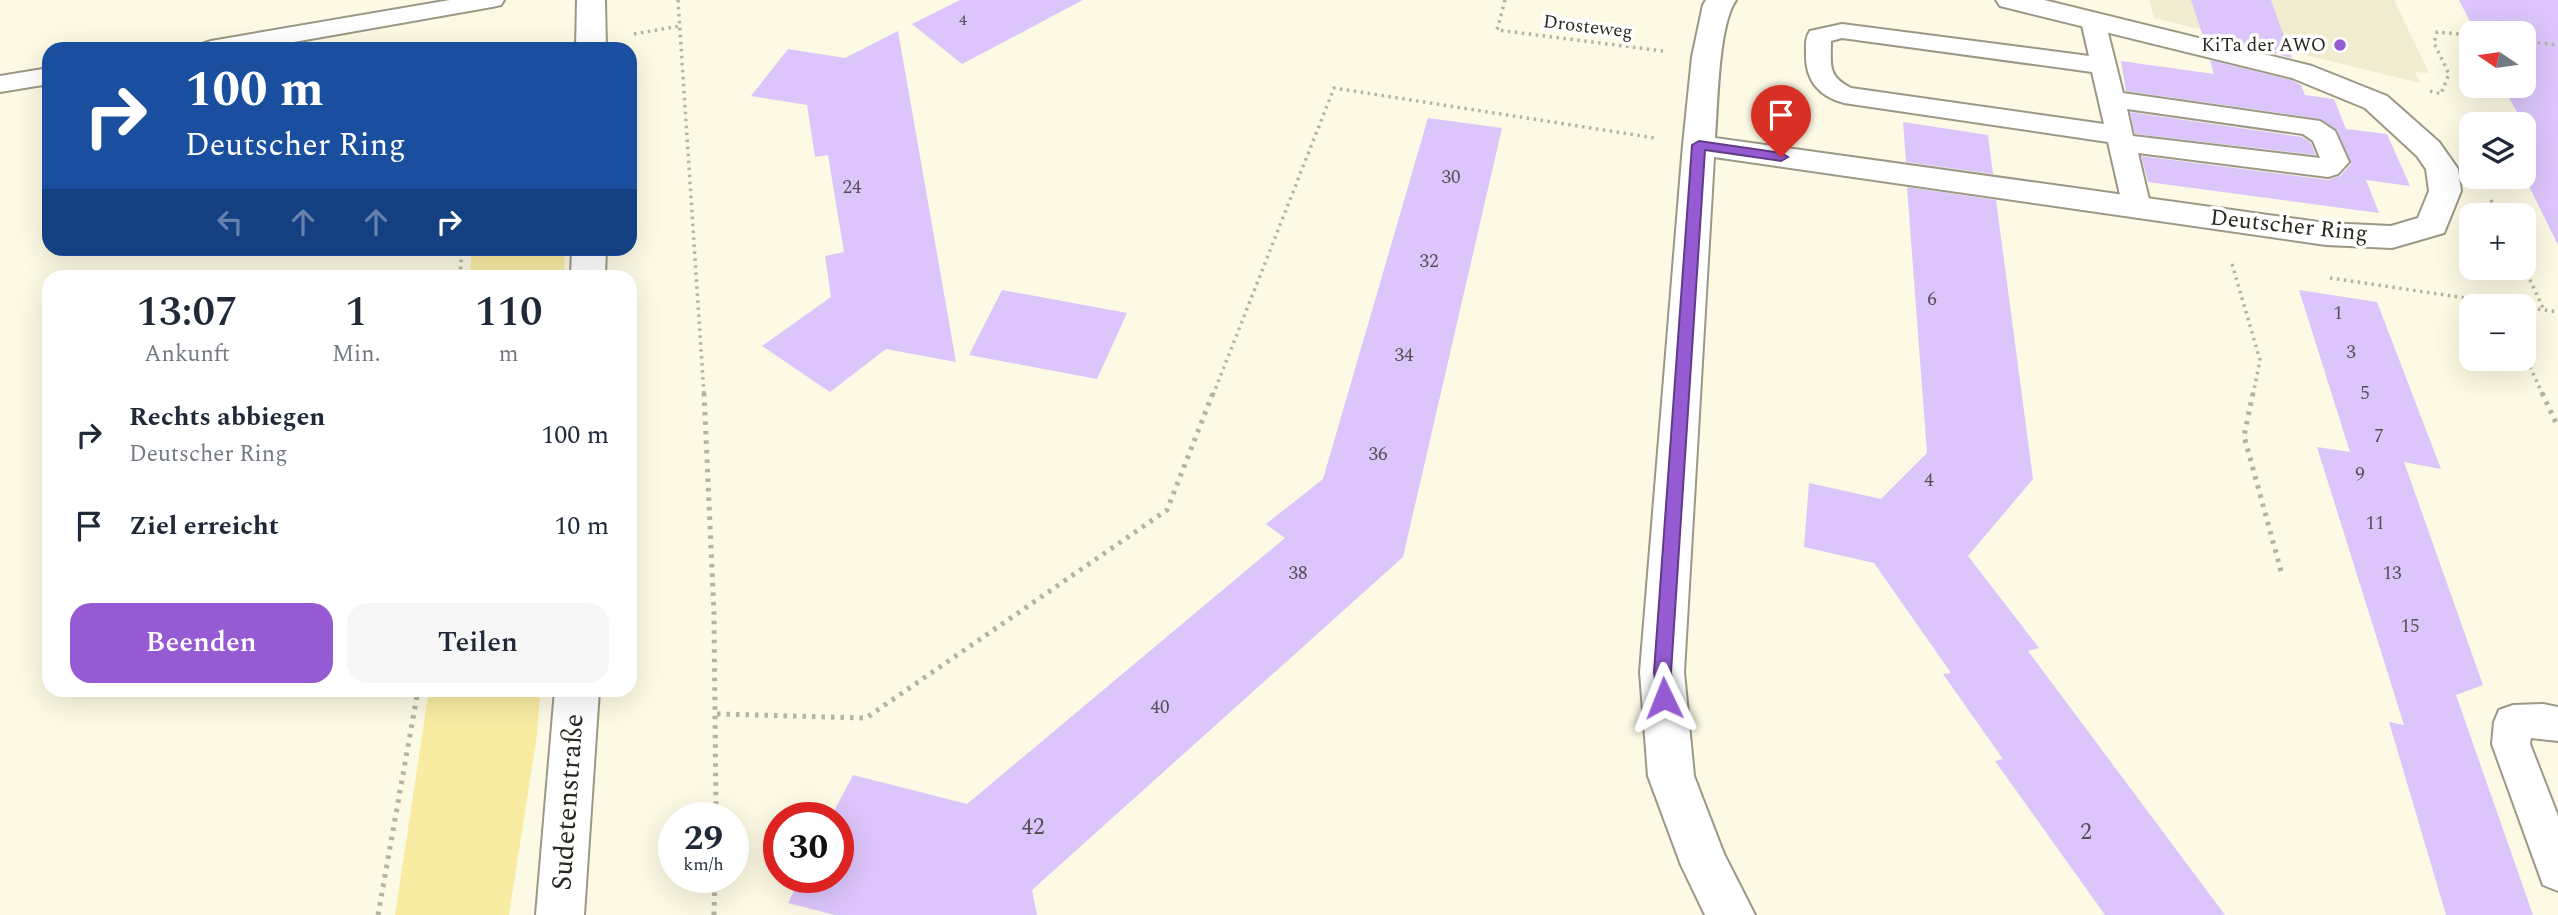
<!DOCTYPE html>
<html lang="de">
<head>
<meta charset="utf-8">
<style>
	body { margin:0; font-family:Spectral,serif; background:#f6f6f7; color:#1f2937; height:100vh; display:flex; flex-direction:column; font-size:26px; white-space:nowrap }
	* { box-sizing:border-box; margin:0 }
	p { font-size:23px; color:#747a83 }
	.icon { flex:none; width:38px; height:38px; fill:none; stroke:currentColor; stroke-width:2; stroke-linecap:round; stroke-linejoin:round }
	.map { position:relative; flex:1; overflow:hidden }
	.sheet { position:absolute; left:42px; top:270px; width:595px; height:427px; display:flex; flex-direction:column; background:#fff; border-radius:21px; box-shadow:0 7px 28px #0002 }
	.sheet>* { flex:none }
	.hud { position:absolute; left:42px; top:42px; width:595px; height:214px; border-radius:21px; box-shadow:0 7px 28px #0002; background:#1a4fa0; color:#fff; overflow:hidden }
	.needle { width:46px; rotate:283deg }
	.controls { position:absolute; left:2459px; top:21px; display:grid; gap:14px }
	.controls a { display:grid; place-items:center; width:77px; height:77px; border-radius:14px; background:#fff; box-shadow:0 7px 28px #0002; font-size:35px }
	.speed { position:absolute; left:658px; top:802px; display:flex; gap:14px; font-size:35px; font-weight:700; text-align:center }
	.speed>* { display:grid; place-content:center; width:91px; height:91px; border-radius:50%; background:#fff; box-shadow:0 7px 28px #0002; line-height:1 }
	.speed small { font-size:18px; font-weight:400 }
	.speed .limit { border:10px solid #d22; background:#fff; color:#111 }
	.pin { position:absolute; display:grid; place-items:center; width:60px; height:60px; color:#fff; margin:-72px -30px; border-radius:50% 50% 50% 0; rotate:-45deg; box-shadow:0 0 7px #0007 }
	.pin .icon { rotate:45deg }
	.me { position:absolute; width:77px; margin:-38px; rotate:358deg; stroke-linejoin:round; filter:drop-shadow(0 0 5px #0008) }
	.turn { display:flex; align-items:center; gap:24px; height:147px; padding:0 28px; font-size:32px }
	.turn .icon { width:91px; height:91px; stroke-width:2.5 }
	.turn b { display:block; font-size:49px; line-height:60px }
	.lanes { display:flex; align-items:center; height:66px; padding:0 28px; background:#0003; justify-content:center; gap:35px; direction:ltr }
	.lanes .off { opacity:.35 }
	.eta { display:flex; justify-content:space-evenly; align-items:center; height:119px; text-align:center }
	.eta b { font-size:42px; font-weight:600; line-height:49px }
	.cta { display:flex; gap:14px; margin-top:auto; padding:14px 28px }
	.cta a { flex:1; height:80px; border-radius:21px; background:#965bd2; color:#fff; font-size:28px; font-weight:600; line-height:80px; text-align:center }
	.cta a+a { background:#f6f6f7; color:#1f2937 }
	ul { padding:0; list-style:none }
	li { display:flex; align-items:center; gap:21px; height:91px; padding:0 28px }
	li div { flex:1 }
	li b { display:block; font-size:26px }
	li em { font-style:normal }
	.map>svg:first-child { display:block }
	.built { fill:#f1ecd0 }
	.green { fill:#f8eca3 }
	.building { fill:#dcc5fb }
	.lines { fill:none; stroke-linecap:round; stroke-linejoin:round }
	.lane-casing { stroke:#9b9885; stroke-width:4 }
	.street-casing { stroke:#9b9885; stroke-width:4 }
	.secondary-casing { stroke:#9b9885; stroke-width:4 }
	.path-far1 { stroke:#b5b3a2; stroke-width:3.5; stroke-dasharray:2.5 4.5; stroke-linecap:butt }
	.path { stroke:#b5b3a2; stroke-width:5; stroke-dasharray:3.5 6; stroke-linecap:butt }
	.lane { fill:#fff; fill-rule:evenodd }
	.street { fill:#fff; fill-rule:evenodd }
	.secondary { fill:#fff; fill-rule:evenodd }
	.route { fill:#965bd2; stroke:#623b88; stroke-width:2 }
	.poi-dot { fill:#965bd2; stroke:#fff; stroke-width:2.5 }
	.labels { text-anchor:middle; dominant-baseline:central; stroke-width:7; stroke-linejoin:round; paint-order:stroke }
	.far-number-label { font-size:16px; fill:#564f57 }
	.far-street-label { font-size:19px; fill:#292820; stroke:#fff }
	.far-poi-label { font-size:19px; fill:#292820; stroke:#fff; text-anchor:end }
	.number-label { font-size:19px; fill:#564f57 }
	.street-label { font-size:23px; fill:#292820; stroke:#fff }
	.near-number-label { font-size:23px; fill:#564f57 }
	.near-street-label { font-size:28px; fill:#292820; stroke:#fff }
</style>
</head>
<body>
<div class="map">
<svg width="2558" height="915" viewBox="0 0 2558 915">
	<rect width="100%" height="100%" fill="#fcf9e4"/>
	<!-- built -->
	<polygon class="built" points="2149,0 2394,0 2429,73 2415,72 2420,83 2154,18"/>
	<!-- green -->
	<g class="green">
		<polygon points="472,249 565,249 564,276 470,276"/>
		<polygon points="429,690 540,690 537,735 509,915 395,915"/>
	</g>
	<!-- building -->
	<g class="building">
		<polygon points="960,0 1083,0 962,64 912,24"/>
		<polygon points="2191,0 2271,0 2292,58 2203,36"/>
		<polygon points="2459,0 2558,0 2558,245 2524,176 2524,124 2502,86 2524,86 2524,33 2476,33"/>
		<polygon points="898,31 956,362 886,349 830,392 762,346 831,297 825,256 844,252 828,155 815,157 807,105 751,96 788,49 845,58"/>
		<polygon points="2210,60 2291,80 2301,85 2305,95 2334,99 2346,129 2387,134 2410,186 2366,180 2379,213 2148,182 2141,156 2328,180 2340,176 2351,164 2337,130 2321,119 2126,91 2121,61 2214,74"/>
		<polygon points="2130,112 2302,137 2311,143 2316,155 2135,134"/>
		<polygon points="1428,118 1502,128 1403,557 1032,890 1037,915 835,915 788,903 801,877 838,877 838,817 831,817 853,775 967,804 1285,538 1266,524 1323,479"/>
		<polygon points="1903,122 1988,135 1993,174 1906,162"/>
		<polygon points="1907,187 1996,200 2033,479 1968,556 2039,648 2028,651 2225,915 2105,915 1995,761 2003,759 1943,674 1951,673 1874,563 1804,547 1809,483 1881,499 1927,453"/>
		<polygon points="1002,290 1127,313 1097,379 969,355"/>
		<polygon points="2299,290 2377,302 2441,469 2404,462 2483,685 2456,695 2533,915 2446,915 2389,722 2404,725 2317,447 2350,452"/>
	</g>
	<g class="lines">
		<defs>
			<g id="lane">
				<polygon points="450,0 504,0 501,5 492,7 254,49 198,49 202,44 211,41"/>
				<path d="M2093 14 2102 16 2105 21 2123 93 2320 121 2335 131 2349 162 2338 174 2328 177 2138 153 2151 208 2147 215 2137 217 2127 215 2123 208 2108 142 1844 103C1818 96 1805 79 1806 53 1806 45 1805 38 1810 31L1842 24 2089 56 2081 21 2084 16ZM1842 38 2092 72 2104 124 1851 88C1827 76 1831 65 1831 41ZM2127 109 2303 134 2313 141 2320 158 2133 136Z"/>
				<polygon points="49,68 49,84 0,92 0,76"/>
				<polygon points="2543,704 2558,707 2558,741 2531,738 2530,744 2558,816 2558,891 2543,885 2492,744 2494,722 2499,710 2513,705"/>
			</g>
			<path id="street" d="M1706 0H1736C1718 26 1718 104 1715 138L2326 223 2391 226 2418 218 2429 191 2426 169 2417 156 2365 108 2292 78 2000 6 1996 0H2044L2312 66 2387 96 2439 142 2458 169 2461 191 2444 233 2392 248 2326 245 1714 157 1684 672 1694 776 1724 854 1755 915H1705L1681 865 1648 776 1640 672 1683 145 1692 57 1703 5Z"/>
			<g id="secondary">
				<polygon points="577,0 605,0 606,49 576,49"/>
				<polygon points="572,248 606,248 605,276 571,276"/>
				<polygon points="555,690 599,690 584,915 536,915"/>
			</g>
		</defs>
		<!-- lane casing -->
		<use href="#lane" class="lane-casing"/>
		<!-- street casing -->
		<use href="#street" class="street-casing"/>
		<!-- secondary casing -->
		<use href="#secondary" class="secondary-casing"/>
		<!-- path-far1 -->
		<g class="path-far1">
			<polyline points="678,0 704,395"/>
			<polyline points="1505,0 1497,30 1663,51"/>
			<polyline points="634,34 680,26"/>
			<polyline points="2524,41 2558,45"/>
			<polyline points="2430,91 2441,94 2449,74 2434,43 2437,32 2471,35"/>
			<polyline points="2491,200 2498,215"/>
			<polyline points="2232,264 2260,360 2253,395"/>
			<polyline points="2524,267 2544,310"/>
			<polyline points="460,276 462,248"/>
			<polyline points="2330,278 2520,306"/>
			<polyline points="2524,307 2558,312"/>
			<polyline points="2524,354 2543,395"/>
			<polyline points="1213,395 1334,88 1655,138"/>
		</g>
		<!-- path -->
		<g class="path">
			<polyline points="704,393 714,613 716,817"/>
			<polyline points="2253,393 2244,436 2281,571"/>
			<polyline points="2542,393 2558,427"/>
			<polyline points="717,714 866,718 1167,510 1213,393"/>
			<polyline points="378,915 418,690"/>
			<polyline points="714,915 715,877"/>
		</g>
		<!-- lane -->
		<use href="#lane" class="lane"/>
		<!-- street -->
		<use href="#street" class="street"/>
		<!-- secondary -->
		<use href="#secondary" class="secondary"/>
	</g>
	<!-- route -->
	<polygon class="route" points="1699,141 1781,153 1788,157 1781,161 1705,150 1671,672 1674,698 1671,704 1664,706 1658,704 1654,672 1692,145"/>
	<!-- markers -->
	<circle class="poi-dot" cx="2340" cy="45" r="7"/>
	<g class="labels">
		<!-- far-number labels -->
		<g class="far-number-label">
			<text x="963" y="20">4</text>
		</g>
		<!-- far-street labels -->
		<g class="far-street-label">
			<text transform="translate(1588 27) rotate(7)">Drosteweg</text>
		</g>
		<!-- far-poi labels -->
		<g class="far-poi-label">
			<text x="2326" y="45">KiTa der AWO</text>
		</g>
		<!-- number labels -->
		<g class="number-label">
			<text x="1451" y="177">30</text>
			<text x="852" y="187">24</text>
			<text x="1429" y="261">32</text>
			<text x="1932" y="299">6</text>
			<text x="2338" y="313">1</text>
			<text x="2351" y="352">3</text>
			<text x="1404" y="355">34</text>
			<text x="2365" y="393">5</text>
			<text x="2379" y="436">7</text>
			<text x="1378" y="454">36</text>
			<text x="2360" y="474">9</text>
			<text x="1929" y="480">4</text>
			<text x="2375" y="523">11</text>
			<text x="1298" y="573">38</text>
			<text x="2392" y="573">13</text>
			<text x="2410" y="626">15</text>
			<text x="1160" y="707">40</text>
		</g>
		<!-- street labels -->
		<g class="street-label">
			<text transform="translate(2289 226) rotate(6)">Deutscher Ring</text>
		</g>
		<!-- near-number labels -->
		<g class="near-number-label">
			<text x="1033" y="827">42</text>
			<text x="2086" y="832">2</text>
		</g>
		<!-- near-street labels -->
		<g class="near-street-label">
			<text transform="translate(568 802) rotate(-86)">Sudetenstraße</text>
		</g>
	</g>
</svg>
<div class="controls">
<a><svg class="needle" viewBox="-14 -14 28 28"><path d="M0-13l5 13h-10z" fill="#e53935"/><path d="M0 13l5-13h-10z" fill="#747a83"/></svg></a>
<a><svg class="icon" aria-label="layers" viewBox="0 0 24 24"><path d="M12 4l9 5-9 5-9-5zM3 14l9 5 9-5"/></svg></a>
<a>+</a>
<a>−</a>
</div>
<div class="speed"><div>29<small>km/h</small></div><div class="limit">30</div></div>
<div class="pin" style="left:1781px;top:157px;background:#d93025"><svg class="icon" aria-label="arrive" viewBox="0 0 24 24"><path d="M6 21V4h12l-3 4 3 4H6"/></svg></div>
<svg class="me" style="left:1664px;top:698px" viewBox="-20 -20 40 40"><path d="M0-17L14 15 0 8-14 15z" fill="#965bd2" stroke="#fff" stroke-width="4"/></svg>
<div class="hud">
<div class="turn"><svg class="icon" aria-label="right" viewBox="0 0 24 24"><path d="M7 20v-9h11M14 6l5 5-5 5"/></svg><div><b>100 m</b>Deutscher Ring</div></div>
<div class="lanes"><svg class="icon off" aria-label="left" viewBox="0 0 24 24"><path d="M17 20v-9H6M10 6l-5 5 5 5"/></svg><svg class="icon off" aria-label="ahead" viewBox="0 0 24 24"><path d="M12 20V5M6 11l6-6 6 6"/></svg><svg class="icon off" aria-label="ahead" viewBox="0 0 24 24"><path d="M12 20V5M6 11l6-6 6 6"/></svg><svg class="icon" aria-label="right" viewBox="0 0 24 24"><path d="M7 20v-9h11M14 6l5 5-5 5"/></svg></div>
</div>
<section class="sheet">
<div class="eta">
<div><b>13:07</b><p>Ankunft</p></div>
<div><b>1</b><p>Min.</p></div>
<div><b>110</b><p>m</p></div>
</div>
<ul>
<li><svg class="icon" aria-label="right" viewBox="0 0 24 24"><path d="M7 20v-9h11M14 6l5 5-5 5"/></svg><div><b>Rechts abbiegen</b><p>Deutscher Ring</p></div><em>100 m</em></li>
<li><svg class="icon" aria-label="arrive" viewBox="0 0 24 24"><path d="M6 21V4h12l-3 4 3 4H6"/></svg><div><b>Ziel erreicht</b></div><em>10 m</em></li>
</ul>
<div class="cta"><a>Beenden</a><a>Teilen</a></div>
</section>
</div>
</body>
</html>
